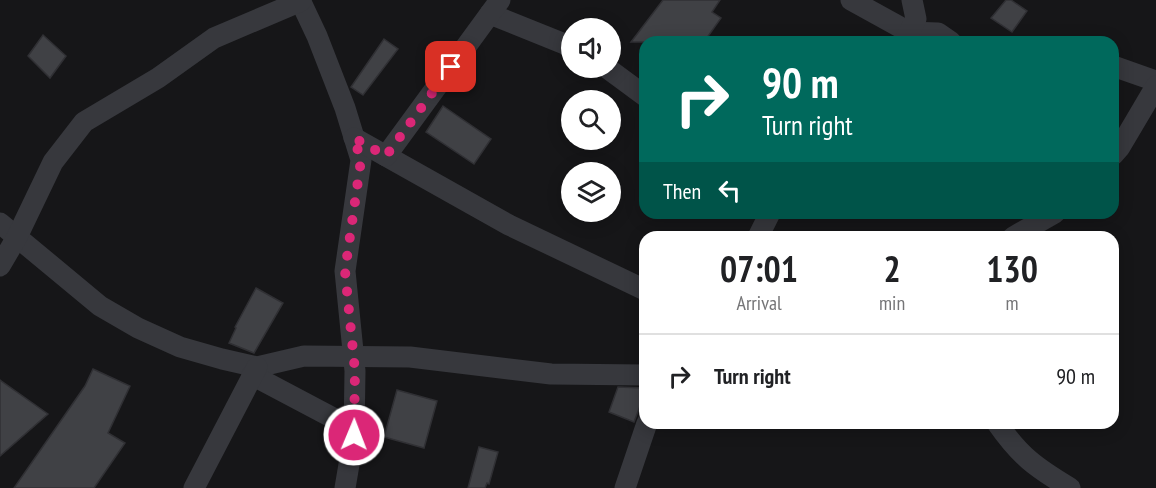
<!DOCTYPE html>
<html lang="en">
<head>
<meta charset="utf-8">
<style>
	body { margin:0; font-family:"PT Sans Narrow",sans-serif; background:#f6f6f6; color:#202124; height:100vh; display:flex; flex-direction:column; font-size:22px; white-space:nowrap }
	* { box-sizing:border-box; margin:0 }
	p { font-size:20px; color:#757577 }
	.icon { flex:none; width:33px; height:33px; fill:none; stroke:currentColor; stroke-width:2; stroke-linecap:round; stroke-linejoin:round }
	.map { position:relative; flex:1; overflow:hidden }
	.panel { position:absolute; left:639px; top:231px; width:480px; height:198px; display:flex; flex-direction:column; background:#fff; border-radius:18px; box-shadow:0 3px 15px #0003 }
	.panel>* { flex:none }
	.guide { position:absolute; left:639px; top:36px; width:480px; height:183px; border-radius:18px; box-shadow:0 3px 15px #0003; background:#00695c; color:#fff; overflow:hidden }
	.fabs { position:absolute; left:561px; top:18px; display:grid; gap:12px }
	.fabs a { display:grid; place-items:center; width:60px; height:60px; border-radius:50%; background:#fff; box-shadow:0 3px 15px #0003; font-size:30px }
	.pin { position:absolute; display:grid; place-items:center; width:51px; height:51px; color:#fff; margin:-26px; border-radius:12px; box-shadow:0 3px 9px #0006 }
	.me { position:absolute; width:66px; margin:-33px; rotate:1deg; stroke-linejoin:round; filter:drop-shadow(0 0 4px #0008) }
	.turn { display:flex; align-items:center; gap:21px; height:126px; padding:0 24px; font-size:27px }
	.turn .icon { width:78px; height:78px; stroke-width:2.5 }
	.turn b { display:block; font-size:42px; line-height:51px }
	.then { display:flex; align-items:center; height:57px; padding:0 24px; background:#0003; gap:12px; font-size:22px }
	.eta { display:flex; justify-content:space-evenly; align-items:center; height:102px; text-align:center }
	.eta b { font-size:36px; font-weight:700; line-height:42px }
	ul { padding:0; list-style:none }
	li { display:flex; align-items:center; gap:18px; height:84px; padding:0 24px; border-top:2px solid #e0e0e0 }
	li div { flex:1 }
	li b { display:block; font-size:22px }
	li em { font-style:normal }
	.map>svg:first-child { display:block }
	.building { fill:#404145; stroke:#303034; stroke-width:1.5 }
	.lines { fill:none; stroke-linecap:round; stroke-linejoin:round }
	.minor { stroke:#37383d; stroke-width:21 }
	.route { stroke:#db2777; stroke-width:10; stroke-dasharray:0 18 }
</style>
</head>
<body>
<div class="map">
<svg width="1156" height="488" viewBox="0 0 1156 488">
	<rect width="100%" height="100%" fill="#161618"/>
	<!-- building -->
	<g class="building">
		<polygon points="663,0 720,0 712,12 721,18 704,42 631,42"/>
		<polygon points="1006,0 1011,0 1027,11 1012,32 991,18"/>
		<polygon points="43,35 66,56 50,78 28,56"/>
		<polygon points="384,39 398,49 363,95 351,87"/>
		<polygon points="443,106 491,139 474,164 426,132"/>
		<polygon points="256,288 283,303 254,353 229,343 236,328 235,327"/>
		<polygon points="93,369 130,386 108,433 125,443 94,488 14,488 85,386"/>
		<polygon points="0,380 48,414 0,456"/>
		<polygon points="618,387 645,388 645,393 634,422 609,412"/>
		<polygon points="397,390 437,401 424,448 384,437"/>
		<polygon points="479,447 498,452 489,484 487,483 485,488 468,488"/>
	</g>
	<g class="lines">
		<!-- minor -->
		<g class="minor">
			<polyline points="300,0 317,36 345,108 361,160 345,271 355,371 354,435 345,488"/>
			<polyline points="851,0 909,32 938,33 951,42"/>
			<polyline points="490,14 572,47"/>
			<polyline points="904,42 916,19 912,0"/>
			<polyline points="1113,66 1156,81"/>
			<polyline points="607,68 645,96"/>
			<polyline points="354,138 509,225 645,290"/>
			<polyline points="1113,155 1120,147 1156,86"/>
			<polyline points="386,156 500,0"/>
			<polyline points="0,223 100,306 138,328 180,347 222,359 257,367 304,356 410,357 551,374 645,375"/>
			<polyline points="758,237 770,213"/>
			<polyline points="1013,237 1055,213"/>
			<polyline points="0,266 17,237 53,162 84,122 158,78 214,38 301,1"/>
			<polyline points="252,375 354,429"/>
			<path d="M997 423C1020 456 1035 467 1070 488"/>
			<polyline points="194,488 257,367"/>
			<polyline points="625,488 647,423"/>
		</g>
	</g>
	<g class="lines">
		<!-- route -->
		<polyline class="route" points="354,435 355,371 345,271 361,160 354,138 386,156 451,67"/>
	</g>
</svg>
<div class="fabs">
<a><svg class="icon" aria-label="sound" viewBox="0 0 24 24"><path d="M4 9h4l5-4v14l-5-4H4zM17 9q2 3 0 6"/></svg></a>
<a><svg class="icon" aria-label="search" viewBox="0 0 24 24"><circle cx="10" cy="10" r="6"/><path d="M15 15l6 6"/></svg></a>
<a><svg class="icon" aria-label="layers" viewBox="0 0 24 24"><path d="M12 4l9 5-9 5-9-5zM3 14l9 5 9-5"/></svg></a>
</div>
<div class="pin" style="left:451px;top:67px;background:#d93025"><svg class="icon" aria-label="arrive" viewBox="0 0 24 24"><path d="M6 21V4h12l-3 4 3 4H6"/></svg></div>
<svg class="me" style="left:354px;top:435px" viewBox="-20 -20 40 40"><circle r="17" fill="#db2777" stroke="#fff" stroke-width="3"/><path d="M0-11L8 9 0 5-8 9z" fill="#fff"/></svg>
<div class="guide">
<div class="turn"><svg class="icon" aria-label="right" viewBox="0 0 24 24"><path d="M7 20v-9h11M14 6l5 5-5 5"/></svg><div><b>90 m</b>Turn right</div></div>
<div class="then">Then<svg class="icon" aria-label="left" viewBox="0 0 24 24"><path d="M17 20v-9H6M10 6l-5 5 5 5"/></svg></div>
</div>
<section class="panel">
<div class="eta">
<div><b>07:01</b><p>Arrival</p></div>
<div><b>2</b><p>min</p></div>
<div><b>130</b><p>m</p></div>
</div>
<ul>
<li><svg class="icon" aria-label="right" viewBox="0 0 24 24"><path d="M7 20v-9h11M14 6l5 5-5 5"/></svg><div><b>Turn right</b></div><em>90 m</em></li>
</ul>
</section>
</div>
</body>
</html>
